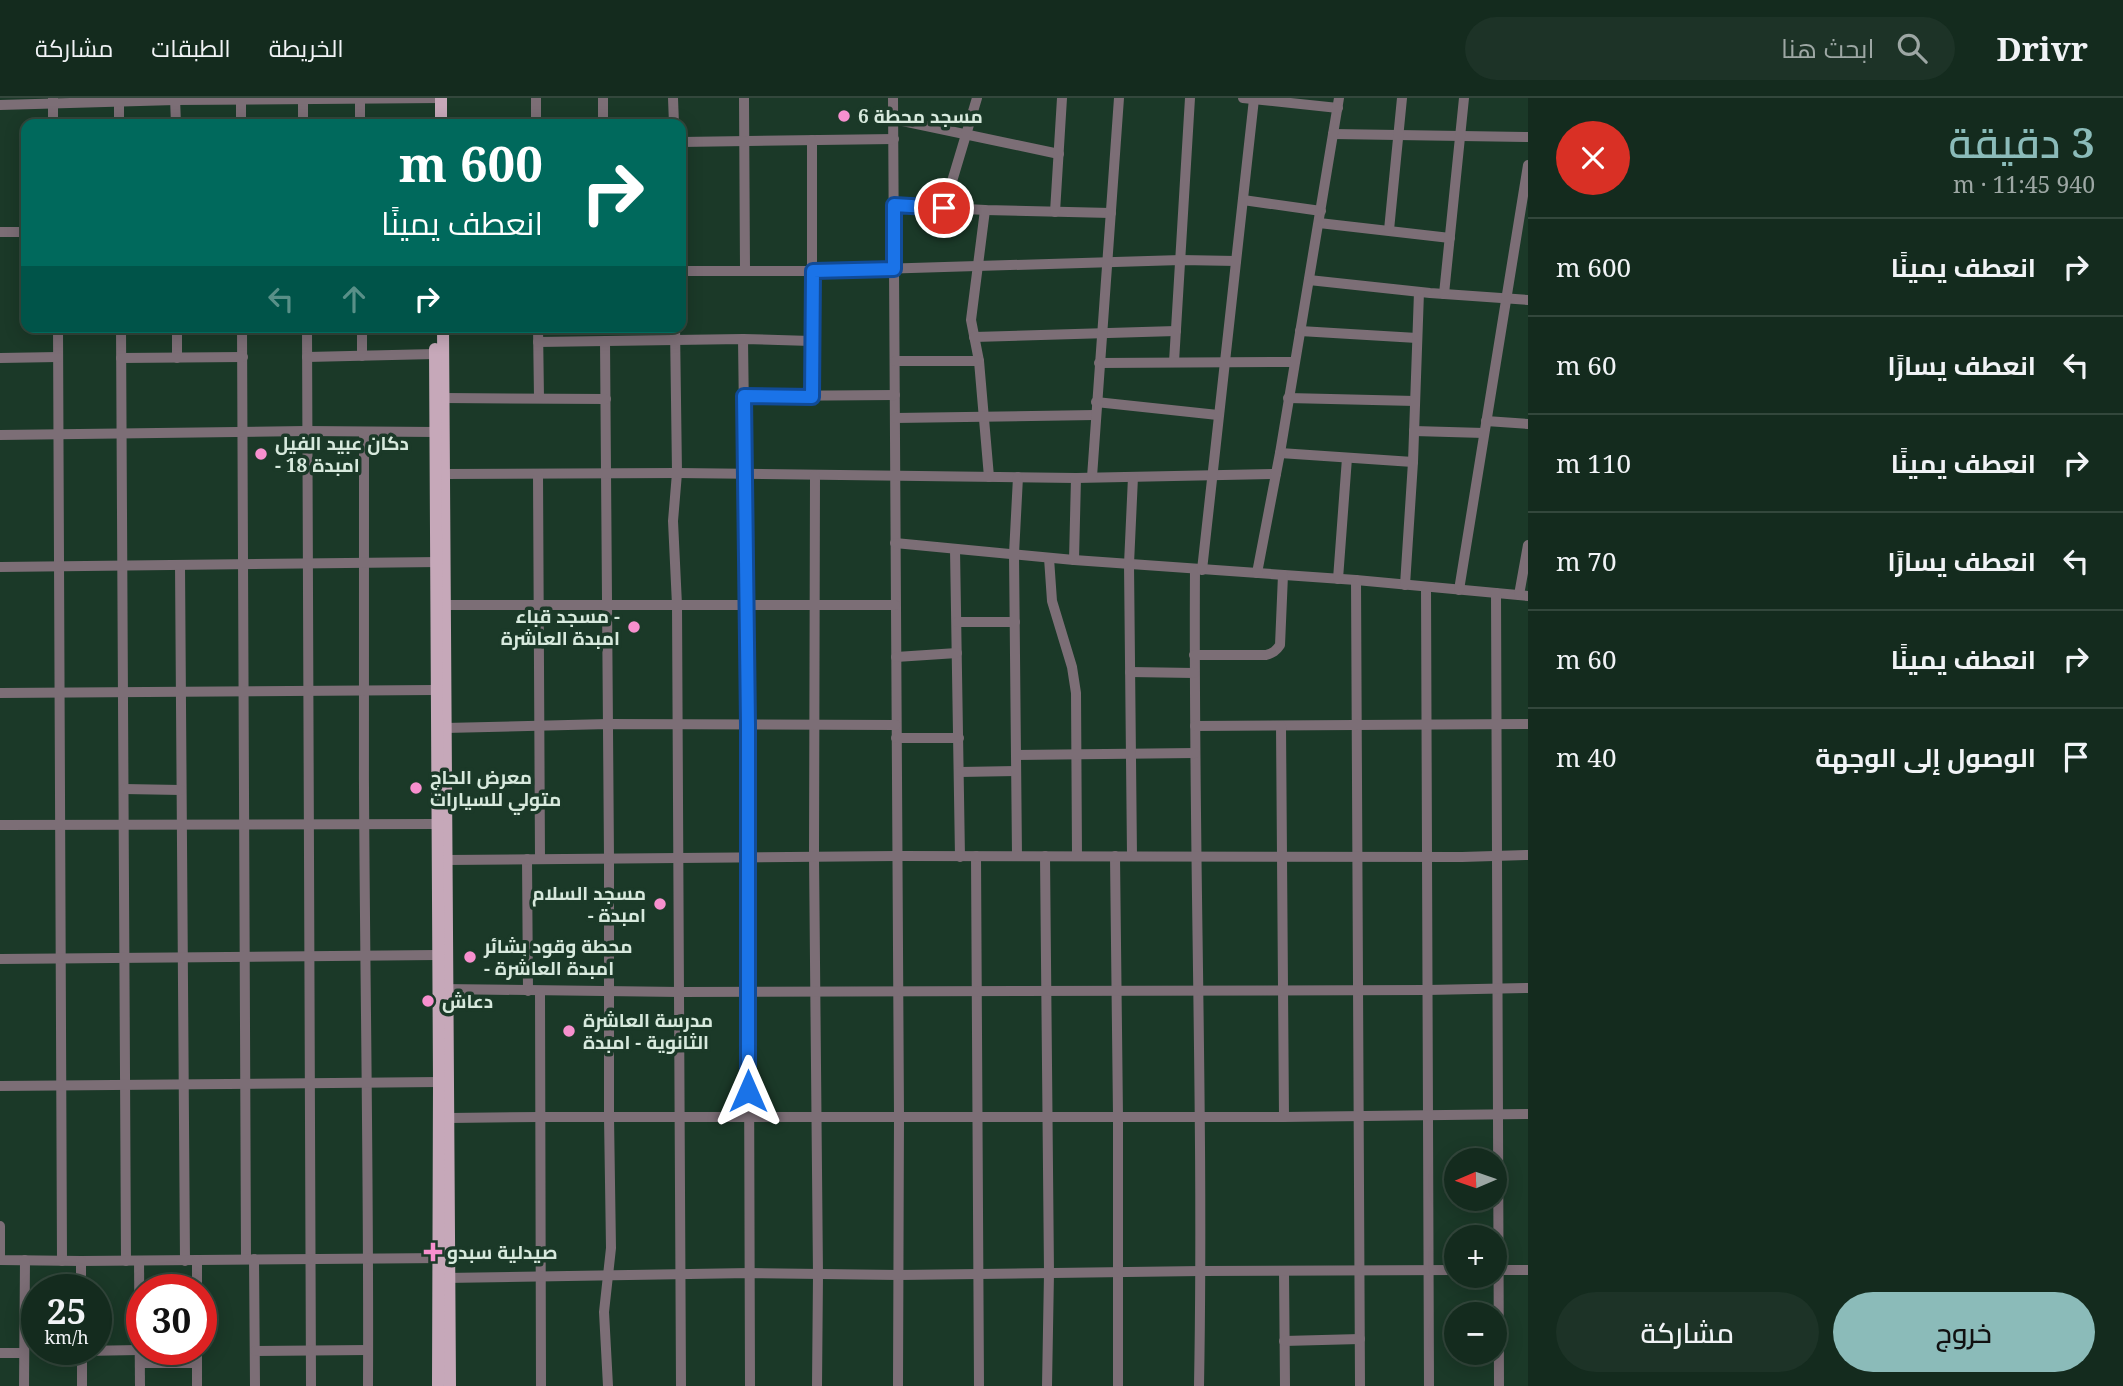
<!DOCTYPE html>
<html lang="ar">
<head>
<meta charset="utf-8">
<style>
	body { margin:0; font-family:"Noto Serif",Cairo,serif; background:#1d3327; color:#f1f3f6; direction:rtl; height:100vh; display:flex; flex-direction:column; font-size:26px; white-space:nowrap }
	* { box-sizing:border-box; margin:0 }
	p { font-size:23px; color:#9da7a4 }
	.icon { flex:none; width:38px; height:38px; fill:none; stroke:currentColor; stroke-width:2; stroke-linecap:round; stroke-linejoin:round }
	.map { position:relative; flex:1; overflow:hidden; direction:ltr }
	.sheet { display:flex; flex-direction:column; background:#142b1e; width:595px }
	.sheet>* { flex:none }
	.top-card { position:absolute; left:21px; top:21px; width:665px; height:214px; border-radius:14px; box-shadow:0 4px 18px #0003,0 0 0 2px #33473c; direction:rtl; background:#00695c; color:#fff; overflow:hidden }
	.needle { width:46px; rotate:268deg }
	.buttons { position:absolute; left:1444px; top:1050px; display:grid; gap:14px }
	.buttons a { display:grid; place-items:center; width:63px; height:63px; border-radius:50%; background:#142b1e; box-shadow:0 4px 18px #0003,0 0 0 2px #33473c; font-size:35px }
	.speed { position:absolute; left:21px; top:1176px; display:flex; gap:14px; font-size:35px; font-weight:700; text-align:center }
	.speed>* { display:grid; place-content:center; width:91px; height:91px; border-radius:50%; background:#142b1e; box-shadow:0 4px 18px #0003,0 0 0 2px #33473c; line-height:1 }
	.speed small { font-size:18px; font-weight:400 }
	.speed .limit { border:10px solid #d22; background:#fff; color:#111 }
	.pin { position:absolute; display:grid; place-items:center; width:60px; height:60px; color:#fff; margin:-30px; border:4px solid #fff; border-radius:50%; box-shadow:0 2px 7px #0007 }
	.me { position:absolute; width:77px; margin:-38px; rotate:0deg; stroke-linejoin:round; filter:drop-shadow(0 0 5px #0008) }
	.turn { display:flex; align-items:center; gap:24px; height:147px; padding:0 28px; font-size:32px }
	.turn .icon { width:91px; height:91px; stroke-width:2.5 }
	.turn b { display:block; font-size:49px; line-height:60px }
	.lanes { display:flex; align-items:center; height:66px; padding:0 28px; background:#0003; justify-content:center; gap:35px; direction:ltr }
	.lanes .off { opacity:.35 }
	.round { display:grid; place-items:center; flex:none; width:74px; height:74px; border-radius:37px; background:#1d3327 }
	.head { display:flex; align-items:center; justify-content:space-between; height:119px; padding:0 28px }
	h1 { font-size:42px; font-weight:600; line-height:52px; color:#8bbbb9 }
	.action { display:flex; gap:14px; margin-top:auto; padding:14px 28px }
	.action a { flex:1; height:80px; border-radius:42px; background:#8bbbb9; color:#111; font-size:28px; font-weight:600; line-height:80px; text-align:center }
	.action a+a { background:#1d3327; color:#f1f3f6 }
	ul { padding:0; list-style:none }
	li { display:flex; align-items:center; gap:21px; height:98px; padding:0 28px; border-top:2px solid #33473c }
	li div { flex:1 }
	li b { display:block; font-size:26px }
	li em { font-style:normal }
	header { display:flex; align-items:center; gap:42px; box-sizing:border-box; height:98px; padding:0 35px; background:#142b1e; border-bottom:2px solid #33473c }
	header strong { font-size:33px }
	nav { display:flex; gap:38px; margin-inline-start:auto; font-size:24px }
	.search { width:490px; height:63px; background:#1d3327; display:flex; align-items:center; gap:18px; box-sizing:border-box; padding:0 24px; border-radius:38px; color:#9da7a4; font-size:26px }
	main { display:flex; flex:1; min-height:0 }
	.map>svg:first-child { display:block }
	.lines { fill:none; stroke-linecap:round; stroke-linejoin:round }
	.minor { stroke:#7c6e76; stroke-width:10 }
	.major { stroke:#c6a8b9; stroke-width:12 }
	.route-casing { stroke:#114b97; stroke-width:18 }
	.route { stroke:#1a73e8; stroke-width:12 }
	.poi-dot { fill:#f790ce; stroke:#1b3928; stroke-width:2.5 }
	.labels { text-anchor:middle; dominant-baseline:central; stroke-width:7; stroke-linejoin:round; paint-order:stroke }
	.poi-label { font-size:19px; font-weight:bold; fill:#d7e9dd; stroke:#1b3928; text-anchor:start }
</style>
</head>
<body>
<header>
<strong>Drivr</strong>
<div class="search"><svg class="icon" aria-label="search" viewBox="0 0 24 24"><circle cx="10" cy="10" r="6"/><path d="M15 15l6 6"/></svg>ابحث هنا</div>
<nav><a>الخريطة</a><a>الطبقات</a><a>مشاركة</a></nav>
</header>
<main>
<section class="sheet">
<div class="head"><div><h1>3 دقيقة</h1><p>940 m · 11:45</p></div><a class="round" style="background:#d93025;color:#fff"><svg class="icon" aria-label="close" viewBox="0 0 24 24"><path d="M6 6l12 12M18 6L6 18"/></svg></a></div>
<ul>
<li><svg class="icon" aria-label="right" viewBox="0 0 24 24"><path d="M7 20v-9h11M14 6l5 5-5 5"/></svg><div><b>انعطف يمينًا</b></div><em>600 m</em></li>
<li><svg class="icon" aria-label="left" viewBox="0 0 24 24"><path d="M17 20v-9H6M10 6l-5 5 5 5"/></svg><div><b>انعطف يسارًا</b></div><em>60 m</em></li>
<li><svg class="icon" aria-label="right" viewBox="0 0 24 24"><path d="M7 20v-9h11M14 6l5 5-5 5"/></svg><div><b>انعطف يمينًا</b></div><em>110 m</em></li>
<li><svg class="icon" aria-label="left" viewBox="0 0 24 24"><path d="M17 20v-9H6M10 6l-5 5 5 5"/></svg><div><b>انعطف يسارًا</b></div><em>70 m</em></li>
<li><svg class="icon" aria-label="right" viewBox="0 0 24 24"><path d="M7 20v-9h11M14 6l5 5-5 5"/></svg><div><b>انعطف يمينًا</b></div><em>60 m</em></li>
<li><svg class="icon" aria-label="arrive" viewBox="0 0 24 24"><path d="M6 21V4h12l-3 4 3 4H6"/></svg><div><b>الوصول إلى الوجهة</b></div><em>40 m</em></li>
</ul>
<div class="action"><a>خروج</a><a>مشاركة</a></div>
</section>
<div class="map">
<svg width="1528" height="1288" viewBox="0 0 1528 1288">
	<rect width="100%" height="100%" fill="#1b3928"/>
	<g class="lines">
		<!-- minor -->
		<g class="minor">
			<polyline points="53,0 53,26"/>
			<polyline points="119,0 119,26"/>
			<polyline points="175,0 176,26"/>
			<polyline points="360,0 360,26"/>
			<polyline points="536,0 536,26"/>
			<polyline points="603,0 603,26"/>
			<polyline points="673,0 674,26"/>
			<polyline points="744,0 745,172"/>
			<polyline points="893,0 899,1019 898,1288"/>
			<polyline points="1243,0 1338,10"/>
			<polyline points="303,2 303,26"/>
			<polyline points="0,7 175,2 441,0"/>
			<polyline points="893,21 1059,56"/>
			<polyline points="241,26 241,0"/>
			<polyline points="1333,36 1528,39"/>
			<polyline points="681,44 894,41"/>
			<polyline points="1243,102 1321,113"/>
			<polyline points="894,107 985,112 1111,115"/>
			<polyline points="944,110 977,0"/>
			<polyline points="985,112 971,222 979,263 989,379"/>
			<polyline points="1055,114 1062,0"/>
			<polyline points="1319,125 1450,140"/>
			<polyline points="1389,132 1402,0"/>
			<polyline points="0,134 26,134"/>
			<polyline points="681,173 813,173 1181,162 1236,163"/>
			<polyline points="1309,182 1430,195 1528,202"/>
			<polyline points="1444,196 1464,0"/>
			<polyline points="58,229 62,1163"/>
			<polyline points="121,229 126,1163"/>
			<polyline points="177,229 177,260"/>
			<polyline points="242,229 246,1161"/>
			<polyline points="307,229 311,1288"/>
			<polyline points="362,229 362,258"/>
			<polyline points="538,229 539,300"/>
			<polyline points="675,229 677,375 673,423 677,507 681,1288"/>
			<polyline points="1300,233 1417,240"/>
			<polyline points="974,239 1176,233"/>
			<polyline points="743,241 748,626 750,1288"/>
			<polyline points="605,243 609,760 609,1019 611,1150 604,1214 608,1288"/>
			<polyline points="538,244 743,241 811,243"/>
			<polyline points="307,259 435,256"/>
			<polyline points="0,260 58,259"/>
			<polyline points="121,260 243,259"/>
			<polyline points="895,263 979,263"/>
			<polyline points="1174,264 1190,0"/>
			<polyline points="1099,265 1294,264"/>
			<polyline points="744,298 895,297"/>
			<polyline points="812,299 812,42"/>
			<polyline points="444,300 606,301"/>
			<polyline points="1288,300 1415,303"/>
			<polyline points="1096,304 1218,317"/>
			<polyline points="895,320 1095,317"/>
			<polyline points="1486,323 1528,326"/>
			<polyline points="1414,333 1484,335"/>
			<path d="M364 334C365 453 363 571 364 689 365 889 369 1088 368 1288"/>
			<polyline points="0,337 306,333 435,334"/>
			<polyline points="1280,355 1413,364"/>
			<polyline points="444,376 677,375 1076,380 1276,376"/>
			<polyline points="538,376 540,761"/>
			<polyline points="815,377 814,758 818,1177 817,1288"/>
			<polyline points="1092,379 1119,0"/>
			<polyline points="895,445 1074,462 1356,482 1528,498"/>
			<polyline points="955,451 960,759"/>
			<polyline points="1049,460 1052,503 1072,569 1076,595 1077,758"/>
			<polyline points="1074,462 1076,380"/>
			<polyline points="180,467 185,1163"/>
			<polyline points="0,469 440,464"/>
			<path d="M1195 471C1193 744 1204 1016 1199 1288"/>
			<polyline points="1202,472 1254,1"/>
			<polyline points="1257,475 1280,355 1339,0"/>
			<polyline points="1338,481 1347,360"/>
			<polyline points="1356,482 1360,1288"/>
			<polyline points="1405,487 1413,364 1419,194"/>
			<polyline points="1426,489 1429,1288"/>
			<polyline points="1459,492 1528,67"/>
			<polyline points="1496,495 1499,1288"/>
			<polyline points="1519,497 1528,447"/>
			<polyline points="445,507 895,507"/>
			<polyline points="957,524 1015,524"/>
			<path d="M1194 557H1266C1273 555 1276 553 1280 547L1283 477"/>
			<polyline points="896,559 957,555"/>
			<polyline points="1130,574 1194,575"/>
			<polyline points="0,595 435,592"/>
			<polyline points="1195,628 1528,626"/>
			<polyline points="1281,628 1284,1019"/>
			<polyline points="445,630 608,626 896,627"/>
			<polyline points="896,640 959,640"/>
			<polyline points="1016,657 1195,655"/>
			<polyline points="960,674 1016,673"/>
			<polyline points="124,691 181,692"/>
			<polyline points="0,727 437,726"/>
			<polyline points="976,758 979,1288"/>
			<polyline points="1017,758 1014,456 1018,379"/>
			<polyline points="1045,758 1049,1175 1047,1288"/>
			<polyline points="1115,758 1118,1018 1118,1288"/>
			<polyline points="1132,758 1129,466 1133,379"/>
			<polyline points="527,761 528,893"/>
			<polyline points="446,762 896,758 1462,759 1528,757"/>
			<polyline points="0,861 437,857"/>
			<polyline points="440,891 680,894 1427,892 1528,890"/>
			<polyline points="540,894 541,1288"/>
			<polyline points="0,988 439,984"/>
			<polyline points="449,1020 540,1019 1284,1019 1528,1016"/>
			<polyline points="0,1128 0,1162 81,1163 445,1160"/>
			<polyline points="254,1161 255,1288"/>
			<polyline points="81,1163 81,1192"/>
			<polyline points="139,1163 140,1288"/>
			<polyline points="1494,1172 1528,1172"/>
			<polyline points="1284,1173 1285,1288"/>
			<polyline points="445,1180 750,1175 899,1177 1201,1173 1456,1172"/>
			<polyline points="197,1192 197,1162"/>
			<polyline points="1284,1243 1360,1241"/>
			<polyline points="82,1251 82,1288"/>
			<polyline points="82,1253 139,1252"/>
			<polyline points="255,1253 368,1252"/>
			<polyline points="0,1255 24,1255"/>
			<polyline points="140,1265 196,1265"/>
			<polyline points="24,1288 25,1162"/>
			<polyline points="197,1288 197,1251"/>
		</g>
		<!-- major -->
		<g class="major">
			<polyline points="441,0 441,26"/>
			<polyline points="443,229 450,1288"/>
			<polyline points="435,251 439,984 438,1288"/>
		</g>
	</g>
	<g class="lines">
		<defs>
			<polyline id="route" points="748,993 748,626 744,298 812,299 813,173 894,171 894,107 944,110"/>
		</defs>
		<!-- route casing -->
		<use href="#route" class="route-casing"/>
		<!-- route -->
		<use href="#route" class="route"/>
	</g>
	<!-- markers -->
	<g class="poi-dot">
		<circle cx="844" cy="18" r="7"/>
		<circle cx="261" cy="356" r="7"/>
		<circle cx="634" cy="529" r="7"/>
		<circle cx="416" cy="690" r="7"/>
		<circle cx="660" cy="806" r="7"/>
		<circle cx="470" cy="859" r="7"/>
		<circle cx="428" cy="903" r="7"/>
		<circle cx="569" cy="933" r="7"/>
		<path d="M429.5 1143.5h7v7h7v7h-7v7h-7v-7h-7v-7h7z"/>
	</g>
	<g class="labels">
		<!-- poi labels -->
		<g class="poi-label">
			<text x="858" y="18">مسجد محطة 6</text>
			<text x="275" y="345">دكان عبيد الفيل<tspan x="275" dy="22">- امبدة 18</tspan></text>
			<text x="620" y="518" text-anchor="end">مسجد قباء -<tspan x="620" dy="22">امبدة العاشرة</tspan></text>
			<text x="430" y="679">معرض الحاج<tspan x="430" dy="22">متولي للسيارات</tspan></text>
			<text x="646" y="795" text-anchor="end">مسجد السلام<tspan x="646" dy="22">- امبدة</tspan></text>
			<text x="484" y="848">محطة وقود بشائر<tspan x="484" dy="22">- امبدة العاشرة</tspan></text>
			<text x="442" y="903">دعاش</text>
			<text x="583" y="922">مدرسة العاشرة<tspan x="583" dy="22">الثانوية - امبدة</tspan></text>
			<text x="447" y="1154">صيدلية سبدو</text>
		</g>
	</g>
</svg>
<div class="buttons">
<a><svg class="needle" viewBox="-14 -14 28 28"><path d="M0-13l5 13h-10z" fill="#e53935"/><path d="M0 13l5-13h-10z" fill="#9da7a4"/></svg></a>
<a>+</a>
<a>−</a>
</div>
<div class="speed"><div>25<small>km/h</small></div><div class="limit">30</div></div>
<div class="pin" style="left:944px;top:110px;background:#d93025"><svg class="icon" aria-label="arrive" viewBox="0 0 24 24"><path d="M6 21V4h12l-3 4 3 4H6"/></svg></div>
<svg class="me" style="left:748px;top:993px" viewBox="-20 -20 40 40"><path d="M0-17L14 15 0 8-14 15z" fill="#1a73e8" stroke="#fff" stroke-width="4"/></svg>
<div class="top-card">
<div class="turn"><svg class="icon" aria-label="right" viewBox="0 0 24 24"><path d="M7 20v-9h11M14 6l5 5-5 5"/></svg><div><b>600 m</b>انعطف يمينًا</div></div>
<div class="lanes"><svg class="icon off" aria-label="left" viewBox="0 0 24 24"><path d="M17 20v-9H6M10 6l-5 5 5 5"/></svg><svg class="icon off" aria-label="ahead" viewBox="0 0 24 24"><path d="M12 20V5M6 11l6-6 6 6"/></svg><svg class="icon" aria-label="right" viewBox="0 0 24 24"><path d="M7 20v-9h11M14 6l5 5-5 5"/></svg></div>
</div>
</div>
</main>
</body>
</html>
